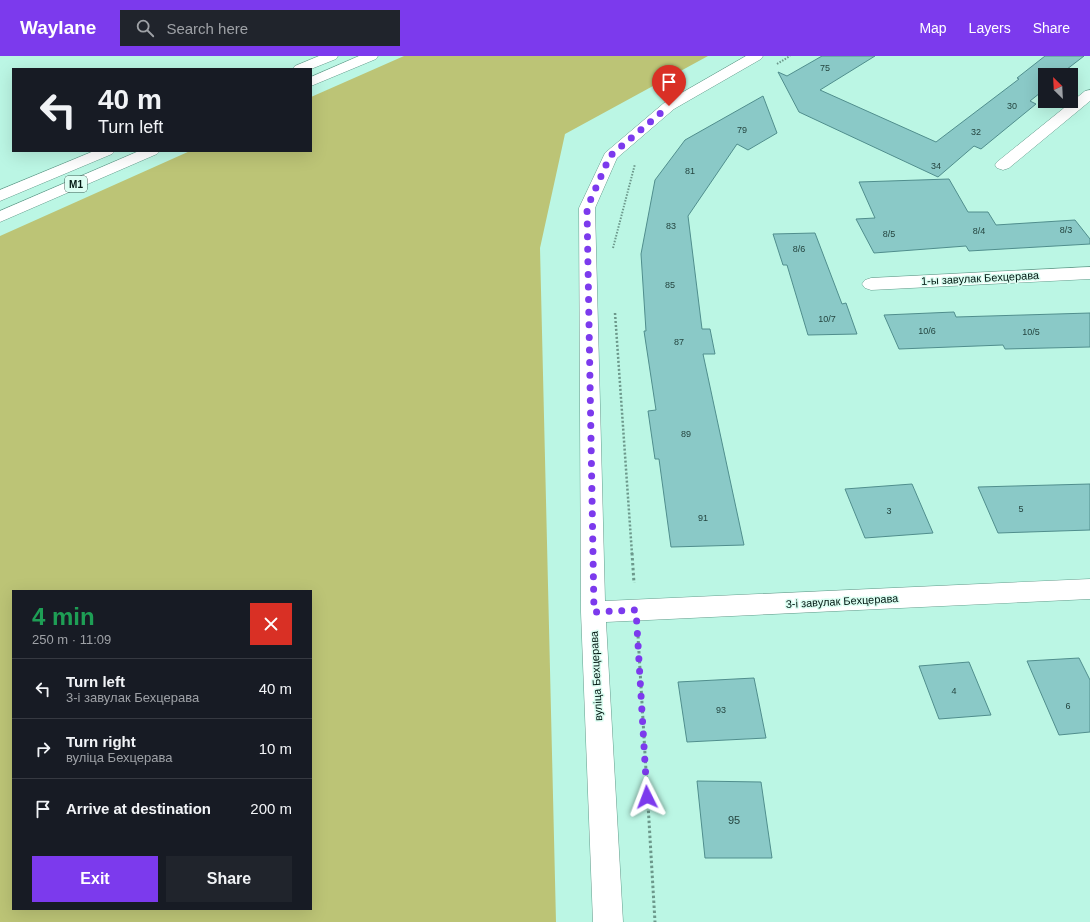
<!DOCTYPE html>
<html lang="en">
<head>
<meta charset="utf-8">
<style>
	body { margin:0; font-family:Arial,sans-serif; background:#20242c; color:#f1f3f6; height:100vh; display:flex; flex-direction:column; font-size:15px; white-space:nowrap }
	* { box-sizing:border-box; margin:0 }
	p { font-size:13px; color:#9ea1a6 }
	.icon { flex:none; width:22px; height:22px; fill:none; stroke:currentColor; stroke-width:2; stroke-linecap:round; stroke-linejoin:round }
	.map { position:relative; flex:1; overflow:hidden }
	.sheet { position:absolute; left:12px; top:534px; width:300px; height:320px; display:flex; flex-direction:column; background:#171b24; border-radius:0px; box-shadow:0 4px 16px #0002 }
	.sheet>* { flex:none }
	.banner { position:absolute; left:12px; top:12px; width:300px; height:84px; border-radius:0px; box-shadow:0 4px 16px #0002; background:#171b24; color:#f1f3f6; overflow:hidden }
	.needle { width:26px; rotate:336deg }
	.fabs { position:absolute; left:1038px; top:12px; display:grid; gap:8px }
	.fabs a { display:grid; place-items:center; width:40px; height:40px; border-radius:0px; background:#171b24; box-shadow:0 4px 16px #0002; font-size:20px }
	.pin { position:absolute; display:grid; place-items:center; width:34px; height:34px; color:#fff; margin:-41px -17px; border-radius:50% 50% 50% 0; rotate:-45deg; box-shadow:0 0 4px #0007 }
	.pin .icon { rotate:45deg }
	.me { position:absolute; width:44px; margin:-22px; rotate:357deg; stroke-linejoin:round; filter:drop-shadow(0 0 3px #0008) }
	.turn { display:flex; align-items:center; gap:14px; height:84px; padding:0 20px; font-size:18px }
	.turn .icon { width:52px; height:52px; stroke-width:2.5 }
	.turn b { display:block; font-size:28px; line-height:34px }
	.round { display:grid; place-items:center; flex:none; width:42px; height:42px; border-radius:0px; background:#20242c }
	.headline { display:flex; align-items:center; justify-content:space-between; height:68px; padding:0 20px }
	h1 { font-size:24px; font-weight:700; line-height:30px; color:#1e9e55 }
	.cta { display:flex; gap:8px; margin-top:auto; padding:8px 20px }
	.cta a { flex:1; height:46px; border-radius:0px; background:#7c3aed; color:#fff; font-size:16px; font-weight:700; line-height:46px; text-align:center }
	.cta a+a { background:#20242c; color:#f1f3f6 }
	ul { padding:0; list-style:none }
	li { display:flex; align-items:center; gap:12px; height:60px; padding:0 20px; border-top:1px solid #363941 }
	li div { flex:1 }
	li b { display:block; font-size:15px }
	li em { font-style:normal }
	header { display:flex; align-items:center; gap:24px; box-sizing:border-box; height:56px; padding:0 20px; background:#7c3aed; color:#fff }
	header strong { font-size:19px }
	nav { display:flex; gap:22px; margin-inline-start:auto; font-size:14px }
	.search { width:280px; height:36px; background:#20242c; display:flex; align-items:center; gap:10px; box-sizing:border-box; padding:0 14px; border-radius:0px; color:#9ea1a6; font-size:15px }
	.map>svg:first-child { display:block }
	.green { fill:#bcc476; fill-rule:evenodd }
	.building { fill:#8ac9c7; stroke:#508e8d }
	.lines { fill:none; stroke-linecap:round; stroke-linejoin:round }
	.minor-casing { stroke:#649c8c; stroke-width:1 }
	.highway-casing { stroke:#649c8c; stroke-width:1 }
	.path-far2 { stroke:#6c988b; stroke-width:2; stroke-dasharray:1.5 1.5; stroke-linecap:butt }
	.path-far1 { stroke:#6c988b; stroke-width:2.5; stroke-dasharray:2 2; stroke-linecap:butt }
	.path { stroke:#6c988b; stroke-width:3; stroke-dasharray:2.5 2.5; stroke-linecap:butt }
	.minor { fill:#fff; fill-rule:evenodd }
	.highway { fill:#fff; fill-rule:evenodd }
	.route { stroke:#7c3aed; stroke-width:7; stroke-dasharray:0 12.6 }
	.labels { text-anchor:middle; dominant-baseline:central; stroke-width:3; stroke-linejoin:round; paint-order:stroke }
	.number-label { font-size:9px; fill:#24443f }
	.shield { fill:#dbfef2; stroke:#435d55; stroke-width:1 }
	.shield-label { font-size:10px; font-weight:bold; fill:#021812 }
	.street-label { font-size:11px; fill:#021812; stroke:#dbfef2 }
	.near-number-label { font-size:11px; fill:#24443f }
</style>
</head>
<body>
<header>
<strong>Waylane</strong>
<div class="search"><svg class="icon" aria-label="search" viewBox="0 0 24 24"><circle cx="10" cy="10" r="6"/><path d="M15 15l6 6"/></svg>Search here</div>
<nav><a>Map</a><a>Layers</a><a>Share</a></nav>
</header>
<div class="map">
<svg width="1090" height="866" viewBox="0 0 1090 866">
	<rect width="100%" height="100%" fill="#bbf6e4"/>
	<!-- green -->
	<path class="green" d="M404 0H708L565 78 540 192 556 866H0V180L190 95H311V41ZM13 535H311V853H13Z"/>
	<!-- building -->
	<g class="building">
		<polygon points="822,0 875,0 820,34 936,86 1019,23 1017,22 1045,0 1084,0 1062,17 1065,18 1063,19 1045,19 1045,33 1030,45 1036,48 981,93 974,90 938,121 799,56 778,16 787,20"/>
		<polygon points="763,40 777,77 748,94 737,88 688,160 702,273 710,273 715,298 703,298 744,489 671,491 659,403 655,403 648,355 656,354 644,275 646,275 641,198 655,124 685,84"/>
		<polygon points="949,123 968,156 988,156 996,169 1075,164 1090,183 1090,188 969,195 966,190 874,197 856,163 875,162 859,126"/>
		<polygon points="815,177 842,248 846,247 857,278 808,279 787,209 783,209 773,178"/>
		<polygon points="954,256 956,261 1090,257 1090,291 1005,293 1003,289 899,293 884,259"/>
		<polygon points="912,428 933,477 865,482 845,433"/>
		<polygon points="1090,428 1090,474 998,477 978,431"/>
		<polygon points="1079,602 1090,624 1090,676 1059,679 1027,605"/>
		<polygon points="969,606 991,659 939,663 919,610"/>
		<polygon points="754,622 766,682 687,686 678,626"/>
		<polygon points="697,725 761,726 772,802 705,802"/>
	</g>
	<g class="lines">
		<defs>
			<g id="minor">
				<polygon points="746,0 763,0 761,3 674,53 617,102 595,152 605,545 1090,523 1090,543 606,566 623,866 593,866 581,556 579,152 605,97 664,47"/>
				<polygon points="1090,34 1090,45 1009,112 1003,114 997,112 995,109 997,106 1085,35"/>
				<polygon points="1090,211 1090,223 871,234 865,232 862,228 865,224 871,222"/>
			</g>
			<g id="highway">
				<polygon points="319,0 338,0 336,3 311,13 293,13 295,10"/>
				<polygon points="359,0 378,0 376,3 311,30 311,21"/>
				<polygon points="94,95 115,95 112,98 0,145 0,134"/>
				<polygon points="139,95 160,95 157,98 0,166 0,155"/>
			</g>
		</defs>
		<!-- minor casing -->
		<use href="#minor" class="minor-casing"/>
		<!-- highway casing -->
		<use href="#highway" class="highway-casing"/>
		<!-- path-far2 -->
		<g class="path-far2">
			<polyline points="777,8 790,0"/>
			<polyline points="613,192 635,108"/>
		</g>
		<!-- path-far1 -->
		<polyline class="path-far1" points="615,257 632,498"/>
		<!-- path -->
		<g class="path">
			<polyline points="632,497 634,527"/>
			<polyline points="638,580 655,866"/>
		</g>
		<!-- minor -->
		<use href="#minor" class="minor"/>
		<!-- highway -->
		<use href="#highway" class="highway"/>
	</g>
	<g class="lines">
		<!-- route -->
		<polyline class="route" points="647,741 636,554 594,556 587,152 610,100 669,50"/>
	</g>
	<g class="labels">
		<!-- number labels -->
		<g class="number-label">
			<text x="825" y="12">75</text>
			<text x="1012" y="50">30</text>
			<text x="742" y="74">79</text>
			<text x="976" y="76">32</text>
			<text x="936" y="110">34</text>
			<text x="690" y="115">81</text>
			<text x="671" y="170">83</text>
			<text x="1066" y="174">8/3</text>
			<text x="979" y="175">8/4</text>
			<text x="889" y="178">8/5</text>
			<text x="799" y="193">8/6</text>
			<text x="670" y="229">85</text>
			<text x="827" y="263">10/7</text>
			<text x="927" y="275">10/6</text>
			<text x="1031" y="276">10/5</text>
			<text x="679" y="286">87</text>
			<text x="686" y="378">89</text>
			<text x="1021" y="453">5</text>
			<text x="889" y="455">3</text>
			<text x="703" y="462">91</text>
			<text x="954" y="635">4</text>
			<text x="1068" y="650">6</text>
			<text x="721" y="654">93</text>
		</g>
		<!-- shield labels -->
		<rect class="shield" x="65" y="120" width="22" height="16" rx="3"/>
		<g class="shield-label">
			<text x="76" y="128">М1</text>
		</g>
		<!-- street labels -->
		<g class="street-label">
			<text transform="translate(980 222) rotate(-3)">1-ы завулак Бехцерава</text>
			<text transform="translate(842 545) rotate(-3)">3-і завулак Бехцерава</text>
			<text transform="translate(596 620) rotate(-93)">вуліца Бехцерава</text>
		</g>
		<!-- near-number labels -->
		<g class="near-number-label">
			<text x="734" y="764">95</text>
		</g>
	</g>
</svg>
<div class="fabs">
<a><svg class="needle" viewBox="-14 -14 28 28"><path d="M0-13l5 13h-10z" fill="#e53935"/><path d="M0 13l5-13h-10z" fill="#9ea1a6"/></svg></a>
</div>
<div class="pin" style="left:669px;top:50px;background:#d93025"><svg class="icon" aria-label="arrive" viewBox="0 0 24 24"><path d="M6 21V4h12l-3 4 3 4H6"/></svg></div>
<svg class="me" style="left:647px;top:741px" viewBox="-20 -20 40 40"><path d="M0-17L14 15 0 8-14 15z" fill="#7c3aed" stroke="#fff" stroke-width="4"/></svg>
<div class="banner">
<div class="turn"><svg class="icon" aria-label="left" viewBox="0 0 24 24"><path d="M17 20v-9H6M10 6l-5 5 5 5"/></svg><div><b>40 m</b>Turn left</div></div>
</div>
<section class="sheet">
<div class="headline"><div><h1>4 min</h1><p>250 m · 11:09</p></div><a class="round" style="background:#d93025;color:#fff"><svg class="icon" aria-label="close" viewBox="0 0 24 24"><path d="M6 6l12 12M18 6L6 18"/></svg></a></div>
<ul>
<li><svg class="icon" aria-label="left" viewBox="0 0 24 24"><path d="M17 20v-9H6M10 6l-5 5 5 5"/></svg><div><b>Turn left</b><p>3-і завулак Бехцерава</p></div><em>40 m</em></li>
<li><svg class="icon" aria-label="right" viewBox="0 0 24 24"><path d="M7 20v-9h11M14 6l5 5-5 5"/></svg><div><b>Turn right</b><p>вуліца Бехцерава</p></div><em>10 m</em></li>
<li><svg class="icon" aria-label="arrive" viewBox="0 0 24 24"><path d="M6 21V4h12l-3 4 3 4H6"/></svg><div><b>Arrive at destination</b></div><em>200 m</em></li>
</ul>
<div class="cta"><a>Exit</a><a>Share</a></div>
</section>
</div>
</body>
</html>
